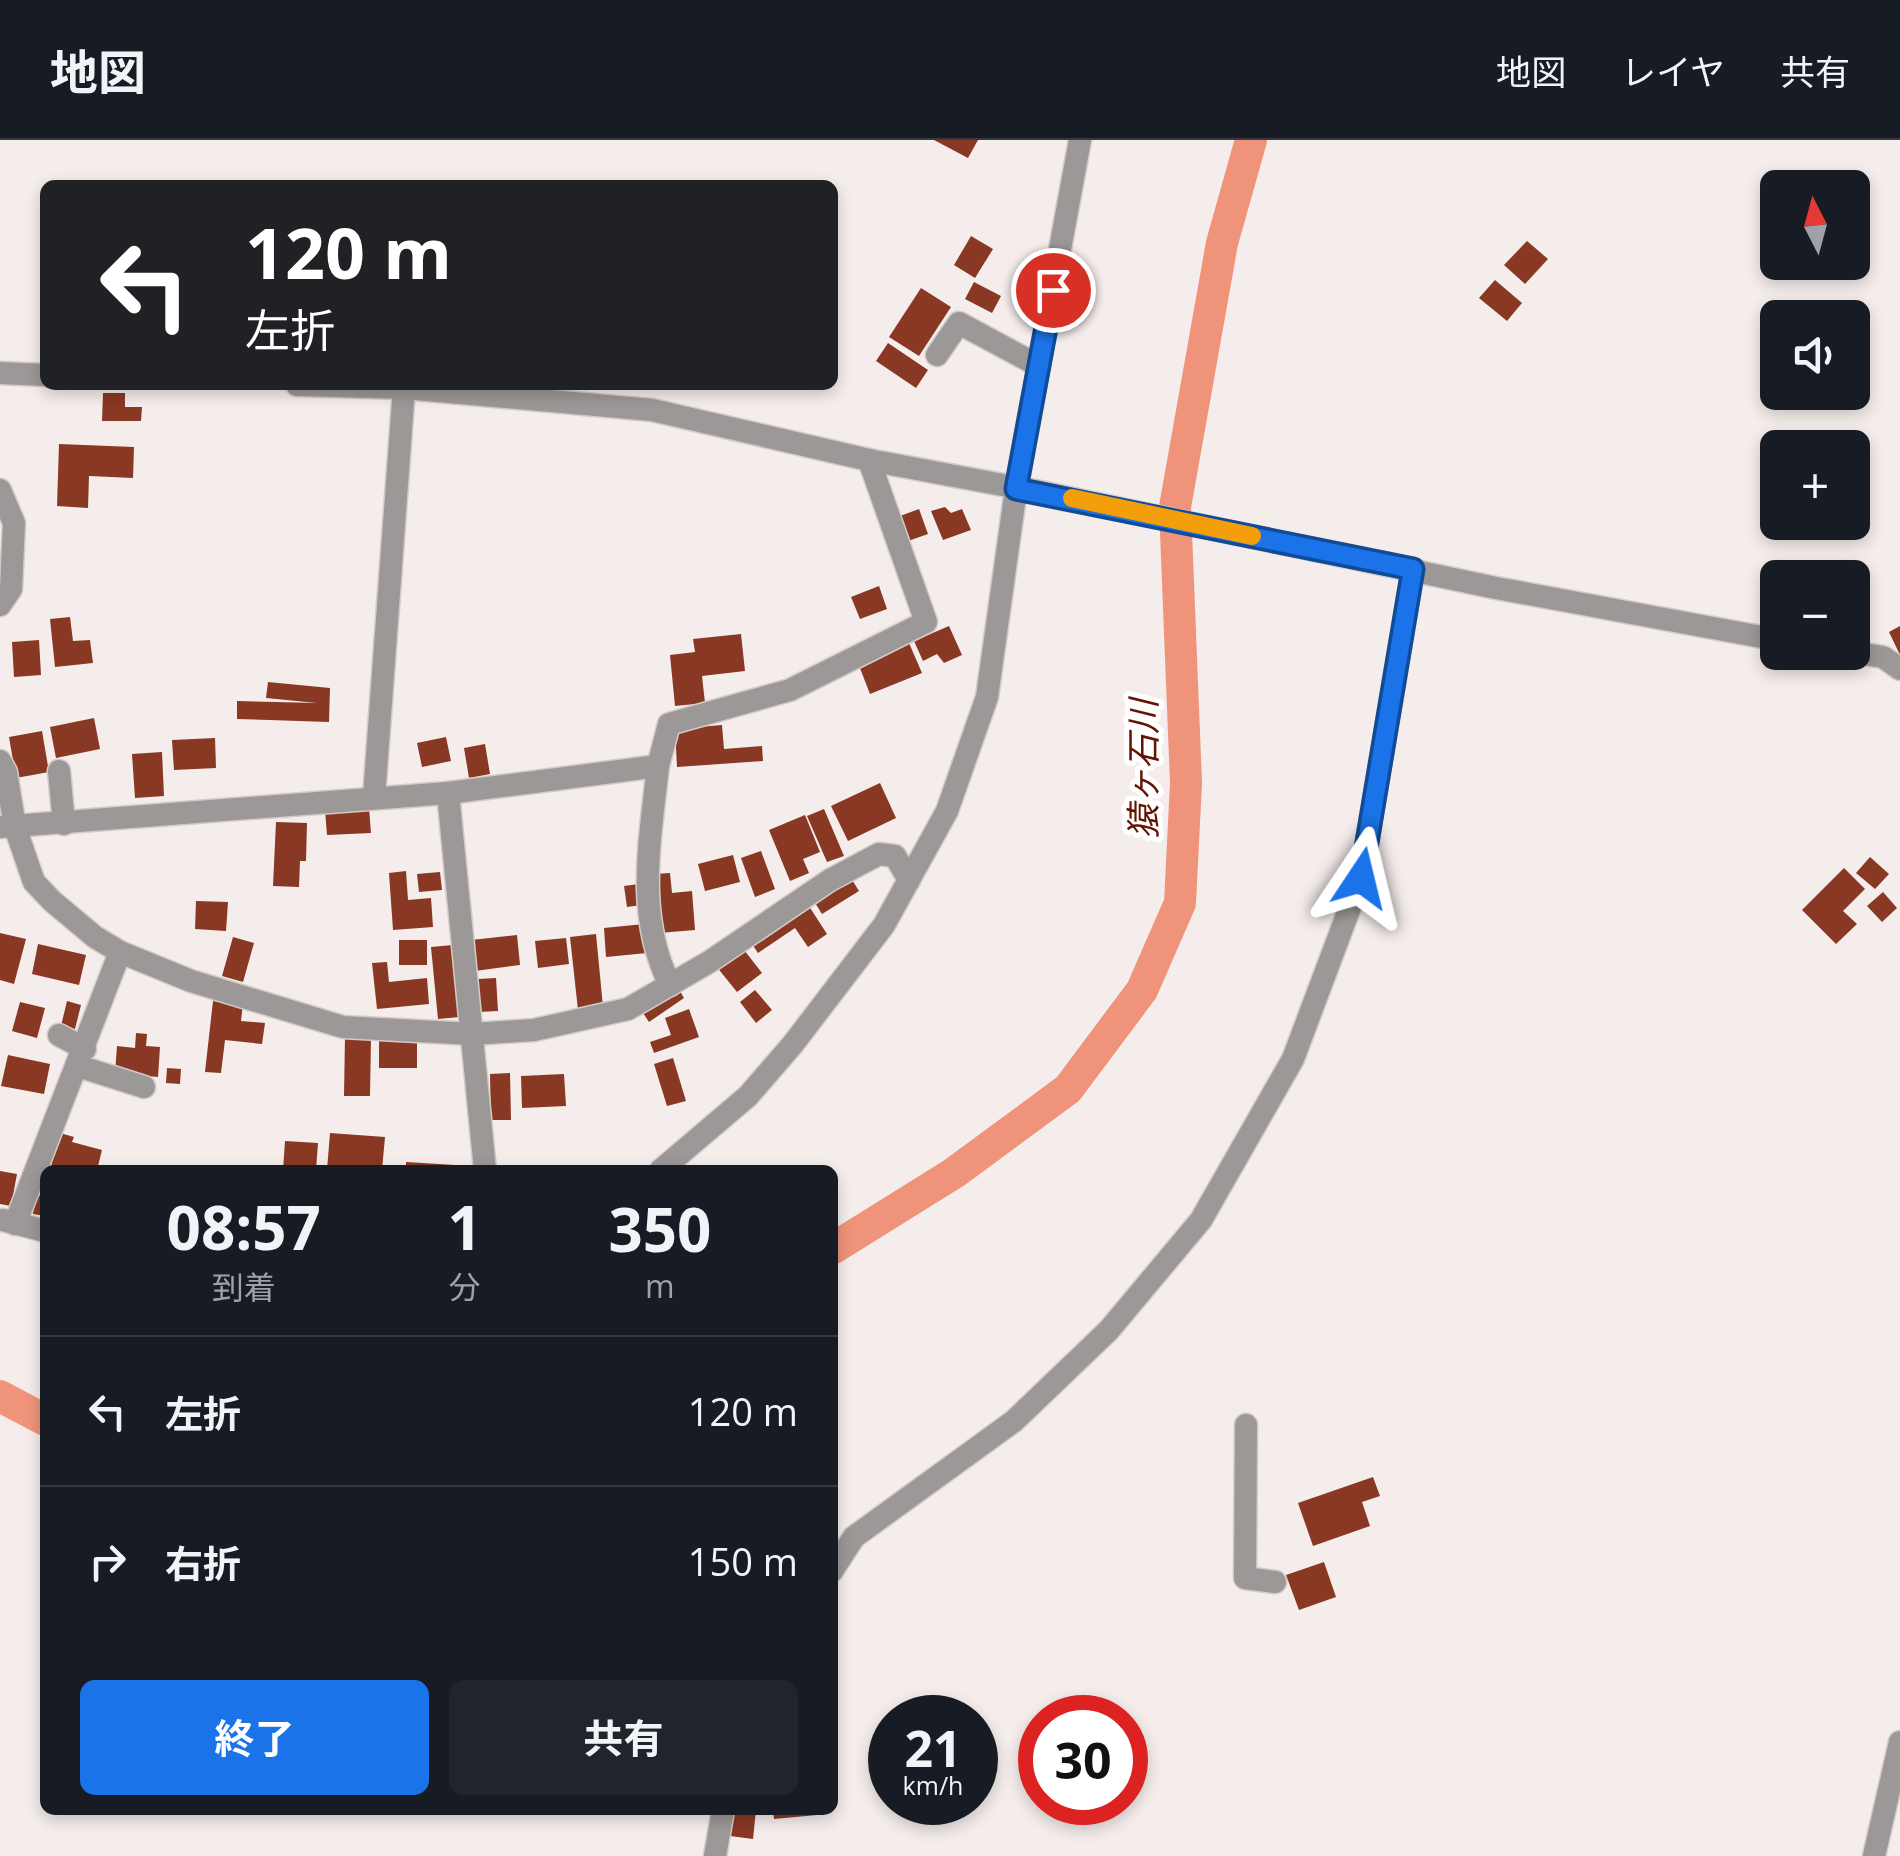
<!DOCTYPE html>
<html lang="ja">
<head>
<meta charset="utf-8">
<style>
	body { margin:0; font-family:"Open Sans","Noto Sans JP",sans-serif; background:#20242c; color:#f1f3f6; height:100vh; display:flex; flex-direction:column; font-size:38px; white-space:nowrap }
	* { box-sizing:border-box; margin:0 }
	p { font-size:32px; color:#9ea1a6 }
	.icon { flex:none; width:55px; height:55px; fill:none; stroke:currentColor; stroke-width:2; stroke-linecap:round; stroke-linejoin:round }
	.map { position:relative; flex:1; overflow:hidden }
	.panel { position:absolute; left:40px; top:1025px; width:798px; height:650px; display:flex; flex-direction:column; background:#171b24; border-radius:15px; box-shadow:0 5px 15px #0003 }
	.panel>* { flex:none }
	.top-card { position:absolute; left:40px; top:40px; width:798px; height:210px; border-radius:15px; box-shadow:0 5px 15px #0003; background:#202124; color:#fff; overflow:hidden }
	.needle { width:65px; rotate:354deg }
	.controls { position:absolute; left:1760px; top:30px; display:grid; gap:20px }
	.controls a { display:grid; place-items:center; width:110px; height:110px; border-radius:15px; background:#171b24; box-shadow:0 5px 15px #0003; font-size:50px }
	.speed { position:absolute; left:868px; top:1555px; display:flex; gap:20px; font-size:50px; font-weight:700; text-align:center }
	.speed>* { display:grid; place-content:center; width:130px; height:130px; border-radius:50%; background:#171b24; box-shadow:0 5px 15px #0003; line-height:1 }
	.speed small { font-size:25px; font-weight:400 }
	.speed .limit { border:15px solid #d22; background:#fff; color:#111 }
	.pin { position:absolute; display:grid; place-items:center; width:85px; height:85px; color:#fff; margin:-42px; border:5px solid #fff; border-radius:50%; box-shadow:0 2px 10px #0007 }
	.me { position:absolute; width:110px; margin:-55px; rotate:10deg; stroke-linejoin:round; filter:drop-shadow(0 0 8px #0008) }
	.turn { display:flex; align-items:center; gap:35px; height:210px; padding:0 40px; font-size:45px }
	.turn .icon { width:130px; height:130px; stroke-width:2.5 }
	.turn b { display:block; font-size:70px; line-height:85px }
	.eta { display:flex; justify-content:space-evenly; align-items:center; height:170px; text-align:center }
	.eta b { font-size:60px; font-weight:700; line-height:70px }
	.cta { display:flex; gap:20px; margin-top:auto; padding:20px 40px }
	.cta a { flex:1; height:115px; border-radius:15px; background:#1a73e8; color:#fff; font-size:40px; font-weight:700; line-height:115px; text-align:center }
	.cta a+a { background:#20242c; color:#f1f3f6 }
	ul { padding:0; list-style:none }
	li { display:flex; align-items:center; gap:30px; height:150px; padding:0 40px; border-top:2px solid #363941 }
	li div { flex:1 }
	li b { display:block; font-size:38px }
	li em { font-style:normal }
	header { display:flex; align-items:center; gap:60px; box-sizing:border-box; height:140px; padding:0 50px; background:#171b24; border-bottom:2px solid #363941 }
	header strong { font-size:48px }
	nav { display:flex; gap:55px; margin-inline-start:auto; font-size:35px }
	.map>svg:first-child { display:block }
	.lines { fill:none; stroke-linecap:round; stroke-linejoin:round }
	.river { stroke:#ef947b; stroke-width:32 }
	.building { fill:#893823 }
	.minor-casing { stroke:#d2cbca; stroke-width:25 }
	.minor { stroke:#9c9897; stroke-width:22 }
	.route-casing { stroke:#114b97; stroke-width:25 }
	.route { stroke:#1a73e8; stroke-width:18 }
	.slow { stroke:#f59e0b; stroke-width:18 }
	.labels { text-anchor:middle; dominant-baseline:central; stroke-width:10; stroke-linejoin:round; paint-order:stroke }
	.water-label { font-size:35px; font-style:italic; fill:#631300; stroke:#fff }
</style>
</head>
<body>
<header>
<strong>地図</strong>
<nav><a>地図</a><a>レイヤ</a><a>共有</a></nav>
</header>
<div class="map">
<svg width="1900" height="1716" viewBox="0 0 1900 1716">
	<rect width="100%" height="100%" fill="#f4edeb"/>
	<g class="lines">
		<!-- river -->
		<g class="river">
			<polyline points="832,1109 954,1033 1068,949 1142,850 1180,763 1186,643 1175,367 1222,103 1251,0"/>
			<polyline points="0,1256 45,1280"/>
		</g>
	</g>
	<!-- building -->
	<g class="building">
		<polygon points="934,0 978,0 968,18"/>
		<polygon points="971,96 993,109 975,138 954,125"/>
		<polygon points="1527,101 1548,119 1525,144 1504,125"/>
		<polygon points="1495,140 1522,163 1507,181 1479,158"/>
		<polygon points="974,142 1001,156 992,173 965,159"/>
		<polygon points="921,148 951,167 919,216 889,197"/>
		<polygon points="888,203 928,230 916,248 876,221"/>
		<polygon points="103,253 125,253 125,267 142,267 141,281 102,281"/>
		<polygon points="59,304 134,307 133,338 89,336 88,368 57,366"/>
		<polygon points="945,367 951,373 962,369 971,390 943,400 931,371"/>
		<polygon points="919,369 928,394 908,401 900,376"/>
		<polygon points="879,446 887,469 860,479 851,457"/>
		<polygon points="70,477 73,501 90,500 93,523 55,527 50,479"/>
		<polygon points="949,486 962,515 944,523 937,514 923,521 914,501"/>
		<polygon points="1900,486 1900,515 1889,492"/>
		<polygon points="741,494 745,531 702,536 705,563 675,566 670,515 695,512 693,499"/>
		<polygon points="39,500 41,535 14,537 12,502"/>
		<polygon points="909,503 922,533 870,554 858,523"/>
		<polygon points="268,542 330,548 329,582 237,579 237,561 317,563 266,558"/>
		<polygon points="94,578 100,609 56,618 50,587"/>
		<polygon points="722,585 724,609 762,606 763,621 677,627 675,589"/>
		<polygon points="42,591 49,632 16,638 9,597"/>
		<polygon points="446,597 451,621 422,627 417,603"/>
		<polygon points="215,598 216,628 174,630 172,600"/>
		<polygon points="485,604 490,634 469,638 464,608"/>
		<polygon points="162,612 164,656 135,658 132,614"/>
		<polygon points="880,643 896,678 848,701 831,666"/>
		<polygon points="369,668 371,693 327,695 325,670"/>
		<polygon points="824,669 844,716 827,722 807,676"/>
		<polygon points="805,675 820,712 803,719 809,733 790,741 769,690"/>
		<polygon points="276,682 307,683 306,721 300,721 299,747 273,746"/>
		<polygon points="761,711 775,749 755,757 741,718"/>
		<polygon points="733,715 740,742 705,751 698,724"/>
		<polygon points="1870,717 1889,734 1875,749 1856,733"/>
		<polygon points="1844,728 1865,749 1843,771 1857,784 1836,804 1802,770"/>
		<polygon points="406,731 408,760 431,758 433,787 393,790 389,733"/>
		<polygon points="440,732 442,750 419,752 417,734"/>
		<polygon points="670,733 672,753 692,751 695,790 659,793 654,734"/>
		<polygon points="849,735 859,751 822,774 812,758"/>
		<polygon points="639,744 642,765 627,767 624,746"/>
		<polygon points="1883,752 1897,768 1882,782 1867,766"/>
		<polygon points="196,761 228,762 226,791 195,789"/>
		<polygon points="807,763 827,794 808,807 795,788 758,813 750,801"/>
		<polygon points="644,784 647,813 606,817 604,788"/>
		<polygon points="0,793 26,799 14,844 0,840"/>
		<polygon points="596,794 603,867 578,870 570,797"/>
		<polygon points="517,795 520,825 475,831 471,800"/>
		<polygon points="233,797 254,803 243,842 222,836"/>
		<polygon points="566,798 569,824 538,828 535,801"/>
		<rect x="399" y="800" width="28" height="25"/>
		<polygon points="38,804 86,815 79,845 32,834"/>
		<polygon points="453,805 460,877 438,879 431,807"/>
		<polygon points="741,806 762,833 737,852 716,826"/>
		<polygon points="387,822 389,842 427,838 429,864 377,869 372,823"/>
		<polygon points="496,838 498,871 479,872 478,839"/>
		<polygon points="677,846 684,858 649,882 641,870"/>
		<polygon points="755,850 772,870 756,883 740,862"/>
		<polygon points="67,861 81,865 75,889 61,886"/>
		<polygon points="213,861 243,864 241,881 265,883 262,904 225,900 221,933 205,932"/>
		<polygon points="20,862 45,868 37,898 12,891"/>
		<polygon points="689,869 699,897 654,913 650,902 671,895 665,878"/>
		<polygon points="136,893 147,894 146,906 160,907 158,937 115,933 117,906 135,908"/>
		<polygon points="345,896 371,897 370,956 344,956"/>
		<rect x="379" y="900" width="38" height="28"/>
		<polygon points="8,915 50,924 44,954 1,946"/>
		<polygon points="673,918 686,961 667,966 654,924"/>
		<polygon points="167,928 181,929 180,944 166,943"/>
		<polygon points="510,933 511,980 491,980 490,934"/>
		<polygon points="564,934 566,966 522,968 521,936"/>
		<polygon points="60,993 74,997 72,1002 102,1010 97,1030 50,1030"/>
		<polygon points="330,993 385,997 382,1030 327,1030"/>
		<polygon points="285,1001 318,1003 316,1030 283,1030"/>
		<polygon points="406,1022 455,1025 454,1030 406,1030"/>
		<polygon points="0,1031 17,1034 11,1066 0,1064"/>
		<polygon points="35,1055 45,1056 45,1076 33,1074"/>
		<polygon points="1373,1337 1380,1356 1362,1362 1370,1386 1313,1406 1298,1363"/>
		<polygon points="1324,1422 1336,1457 1299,1470 1286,1435"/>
		<polygon points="733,1670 756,1670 753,1699 730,1696"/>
		<polygon points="773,1670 816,1670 817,1675 774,1679"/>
	</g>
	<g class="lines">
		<defs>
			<g id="minor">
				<polyline points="937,215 959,183 1039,226"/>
				<polyline points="0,233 45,235"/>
				<polyline points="297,245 404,248 652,270 869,320 1035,351 1496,448 1778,500"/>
				<polyline points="0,350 14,383 11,449 0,465"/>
				<polyline points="1852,512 1883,517 1900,529"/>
				<polyline points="0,621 6,632 15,687 34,742 52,761 95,797 120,812 191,841 343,887 473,894 534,890 628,869 709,822 830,740 879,714 895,716 909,740"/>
				<path d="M658 626C650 701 635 775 670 845"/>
				<polyline points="59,631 64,684"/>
				<polyline points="448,653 485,1030"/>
				<polyline points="374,657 404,248"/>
				<polyline points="0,687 448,653 658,626 669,584 790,550 926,482 869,320"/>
				<polyline points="59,895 85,909"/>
				<polyline points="78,926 144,947"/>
				<polyline points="661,1030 748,956 793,904 884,785 947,671 987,557 1016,349 1080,0"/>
				<polyline points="3,1080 45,1091"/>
				<polyline points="15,1084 120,812"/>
				<polyline points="1246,1285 1245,1438 1275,1442"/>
				<polyline points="832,1431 854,1397 1014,1281 1109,1190 1201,1080 1293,919 1361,738 1413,429"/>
				<polyline points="715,1716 723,1670"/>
				<polyline points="1874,1716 1900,1602"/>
			</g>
		</defs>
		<!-- minor casing -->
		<use href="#minor" class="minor-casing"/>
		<!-- minor -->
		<use href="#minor" class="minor"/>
	</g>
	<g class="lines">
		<defs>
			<polyline id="route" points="1053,150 1016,349 1413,429 1361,738"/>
		</defs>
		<!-- route casing -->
		<use href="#route" class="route-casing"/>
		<!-- route -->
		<use href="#route" class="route"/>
		<!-- slow -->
		<polyline class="slow" points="1072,358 1252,396"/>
	</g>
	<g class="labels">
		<!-- water labels -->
		<g class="water-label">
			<text transform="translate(1142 629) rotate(-90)">猿ヶ石川</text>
		</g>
	</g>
</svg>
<div class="controls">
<a><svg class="needle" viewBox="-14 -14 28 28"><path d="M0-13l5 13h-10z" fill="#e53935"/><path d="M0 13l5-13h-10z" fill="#9ea1a6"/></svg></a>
<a><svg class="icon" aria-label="sound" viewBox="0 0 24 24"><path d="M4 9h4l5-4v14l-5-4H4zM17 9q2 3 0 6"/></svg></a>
<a>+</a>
<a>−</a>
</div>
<div class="speed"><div>21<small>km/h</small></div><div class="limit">30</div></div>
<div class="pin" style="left:1053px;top:150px;background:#d93025"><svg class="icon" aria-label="arrive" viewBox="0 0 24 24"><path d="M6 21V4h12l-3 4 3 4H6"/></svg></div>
<svg class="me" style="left:1361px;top:738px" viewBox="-20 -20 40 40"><path d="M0-17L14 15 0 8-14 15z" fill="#1a73e8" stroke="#fff" stroke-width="4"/></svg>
<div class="top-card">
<div class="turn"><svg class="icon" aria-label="left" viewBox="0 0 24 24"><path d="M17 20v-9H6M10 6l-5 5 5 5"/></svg><div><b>120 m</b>左折</div></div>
</div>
<section class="panel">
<div class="eta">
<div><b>08:57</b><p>到着</p></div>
<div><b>1</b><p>分</p></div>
<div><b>350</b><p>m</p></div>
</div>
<ul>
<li><svg class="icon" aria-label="left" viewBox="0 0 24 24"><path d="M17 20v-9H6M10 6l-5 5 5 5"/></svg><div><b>左折</b></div><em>120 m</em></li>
<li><svg class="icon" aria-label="right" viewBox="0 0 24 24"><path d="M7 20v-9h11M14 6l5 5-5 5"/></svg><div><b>右折</b></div><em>150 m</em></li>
</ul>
<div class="cta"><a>終了</a><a>共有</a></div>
</section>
</div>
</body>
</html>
